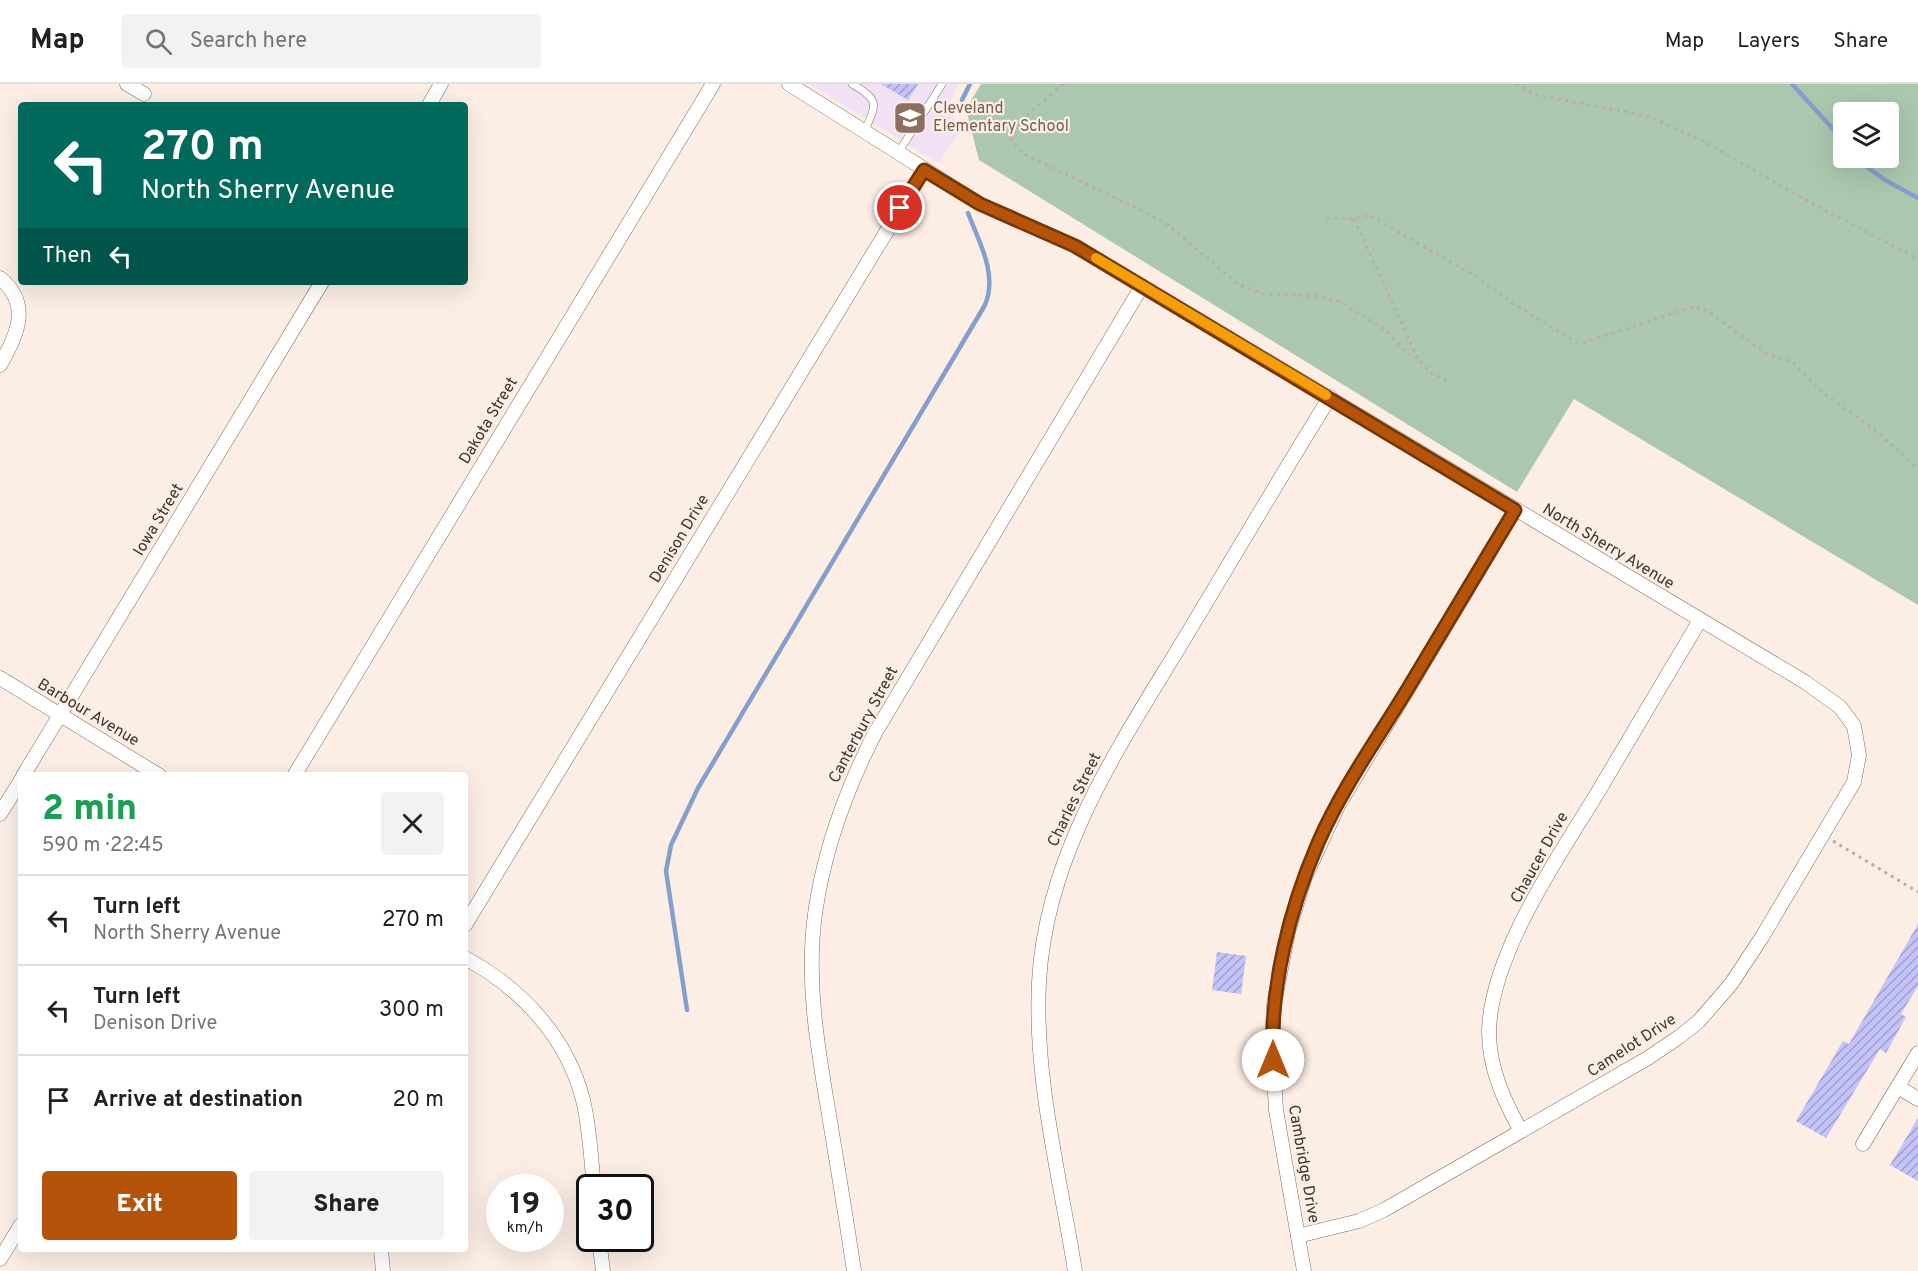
<!DOCTYPE html>
<html lang="en">
<head>
<meta charset="utf-8">
<style>
	body { margin:0; font-family:Overpass,sans-serif; background:#f2f2f2; color:#202124; height:100vh; display:flex; flex-direction:column; font-size:22px; white-space:nowrap }
	* { box-sizing:border-box; margin:0 }
	p { font-size:20px; color:#757577 }
	.icon { flex:none; width:33px; height:33px; fill:none; stroke:currentColor; stroke-width:2; stroke-linecap:round; stroke-linejoin:round }
	.map { position:relative; flex:1; overflow:hidden }
	.panel { position:absolute; left:18px; top:688px; width:450px; height:480px; display:flex; flex-direction:column; background:#fff; border-radius:6px; box-shadow:0 6px 24px #0002 }
	.panel>* { flex:none }
	.guide { position:absolute; left:18px; top:18px; width:450px; height:183px; border-radius:6px; box-shadow:0 6px 24px #0002; background:#00695c; color:#fff; overflow:hidden }
	.fabs { position:absolute; left:1833px; top:18px; display:grid; gap:12px }
	.fabs a { display:grid; place-items:center; width:66px; height:66px; border-radius:6px; background:#fff; box-shadow:0 6px 24px #0002; font-size:30px }
	.speed { position:absolute; left:486px; top:1090px; display:flex; gap:12px; font-size:30px; font-weight:700; text-align:center }
	.speed>* { display:grid; place-content:center; width:78px; height:78px; border-radius:50%; background:#fff; box-shadow:0 6px 24px #0002; line-height:1 }
	.speed small { font-size:15px; font-weight:400 }
	.speed .limit { border:3px solid #111; border-radius:9px; background:#fff; color:#111 }
	.pin { position:absolute; display:grid; place-items:center; width:51px; height:51px; color:#fff; margin:-26px; border:3px solid #fff; border-radius:50%; box-shadow:0 2px 6px #0007 }
	.me { position:absolute; width:66px; margin:-33px; rotate:0deg; stroke-linejoin:round; filter:drop-shadow(0 0 4px #0008) }
	.turn { display:flex; align-items:center; gap:21px; height:126px; padding:0 24px; font-size:27px }
	.turn .icon { width:78px; height:78px; stroke-width:2.5 }
	.turn b { display:block; font-size:42px; line-height:51px }
	.then { display:flex; align-items:center; height:57px; padding:0 24px; background:#0003; gap:12px; font-size:22px }
	.round { display:grid; place-items:center; flex:none; width:63px; height:63px; border-radius:6px; background:#f2f2f2 }
	.summary { display:flex; align-items:center; justify-content:space-between; height:102px; padding:0 24px }
	h1 { font-size:36px; font-weight:800; line-height:45px; color:#1e9e55 }
	.cta { display:flex; gap:12px; margin-top:auto; padding:12px 24px }
	.cta a { flex:1; height:69px; border-radius:6px; background:#b45309; color:#fff; font-size:24px; font-weight:800; line-height:69px; text-align:center }
	.cta a+a { background:#f2f2f2; color:#202124 }
	ul { padding:0; list-style:none }
	li { display:flex; align-items:center; gap:18px; height:90px; padding:0 24px; border-top:2px solid #e0e0e0 }
	li div { flex:1 }
	li b { display:block; font-size:22px }
	li em { font-style:normal }
	header { display:flex; align-items:center; gap:36px; box-sizing:border-box; height:84px; padding:0 30px; background:#fff; border-bottom:2px solid #e0e0e0 }
	header strong { font-size:28px }
	nav { display:flex; gap:33px; margin-inline-start:auto; font-size:21px }
	.search { width:420px; height:54px; background:#f2f2f2; display:flex; align-items:center; gap:15px; box-sizing:border-box; padding:0 21px; border-radius:6px; color:#757577; font-size:22px }
	.map>svg:first-child { display:block }
	.education { fill:#f0e1f5 }
	.green { fill:#abc8ae; fill-rule:evenodd }
	.lines { fill:none; stroke-linecap:round; stroke-linejoin:round }
	.stream { stroke:#849ecd; stroke-width:4.5 }
	.building { fill:url(#building-hatch) }
	.service-casing { stroke:#806b5e; stroke-width:8 }
	.minor-casing { stroke:#806b5e; stroke-width:15 }
	.path { stroke:#b9ada5; stroke-width:3; stroke-dasharray:3 4.5; stroke-linecap:butt }
	.service { stroke:#fff; stroke-width:7 }
	.minor { stroke:#fff; stroke-width:14 }
	.route-casing { stroke:#753606; stroke-width:15 }
	.route { stroke:#b45309; stroke-width:10 }
	.slow { stroke:#f59e0b; stroke-width:10 }
	.labels { text-anchor:middle; dominant-baseline:central; stroke-width:4.5; stroke-linejoin:round; paint-order:stroke }
	.education-label { font-size:16px; fill:#785e54; stroke:#fceee5; text-anchor:start }
	.street-label { font-size:16px; fill:#3e352f; stroke:#fceee5 }
</style>
</head>
<body>
<header>
<strong>Map</strong>
<div class="search"><svg class="icon" aria-label="search" viewBox="0 0 24 24"><circle cx="10" cy="10" r="6"/><path d="M15 15l6 6"/></svg>Search here</div>
<nav><a>Map</a><a>Layers</a><a>Share</a></nav>
</header>
<div class="map">
<svg width="1918" height="1187" viewBox="0 0 1918 1187">
	<defs>
		<pattern id="building-hatch" width="6" height="6" patternUnits="userSpaceOnUse" patternTransform="scale(1.5)"><rect width="6" height="6" fill="#c3c3f9"/><path d="M-1 1l2-2M0 6l6-6M5 7l2-2" fill="none" stroke="#a09fca"/></pattern>
	</defs>
	<rect width="100%" height="100%" fill="#fceee5"/>
	<!-- education -->
	<polygon class="education" points="810,0 958,0 947,25 963,43 938,79"/>
	<!-- green -->
	<path class="green" d="M981 0H1918V521L1574 315 1517 408 979 76 966 25ZM1844 28H1888V74H1844Z"/>
	<g class="lines">
		<!-- stream -->
		<g class="stream">
			<polyline points="1792,0 1844,57"/>
			<polyline points="962,16 970,0"/>
			<polyline points="1855,74 1885,96 1918,114"/>
			<path d="M687 926 666 787 671 761 698 704 985 221C998 190 979 158 968 129"/>
		</g>
	</g>
	<!-- building -->
	<g class="building">
		<polygon points="881,0 918,0 908,16"/>
		<polygon points="1918,840 1918,902 1901,930 1906,933 1886,969 1880,965 1826,1054 1796,1037 1843,957 1849,960"/>
		<polygon points="1217,868 1246,872 1241,910 1212,906"/>
		<polygon points="1918,1034 1918,1097 1890,1081"/>
	</g>
	<g class="lines">
		<defs>
			<g id="service">
				<path d="M852 0C880 16 877 20 864 48"/>
				<polyline points="898,69 942,0"/>
			</g>
			<g id="minor">
				<polyline points="127,0 144,10"/>
				<polyline points="789,0 980,120 1075,162 1805,598 1840,623 1854,642 1859,671 1854,698 1762,853 1731,900 1699,937 1679,953 1648,974 1384,1126 1359,1137 1298,1152"/>
				<polyline points="429,21 441,0"/>
				<path d="M0 194C32 220 17 252 0 281"/>
				<polyline points="0,594 160,692"/>
				<polyline points="23,692 322,198"/>
				<polyline points="294,692 713,0"/>
				<polyline points="0,730 21,696"/>
				<polyline points="465,841 924,86"/>
				<path d="M465 874C521 904 567 953 583 1016 590 1045 591 1075 594 1104"/>
				<polyline points="1898,1003 1918,1015"/>
				<path d="M1521 1047C1504 1017 1489 984 1489 948 1490 873 1556 776 1595 713 1630 654 1665 595 1700 536"/>
				<polyline points="1863,1060 1918,969"/>
				<polyline points="599,1155 603,1187"/>
				<polyline points="381,1166 383,1187"/>
				<polyline points="0,1175 21,1141"/>
				<path d="M854 1187C846 1133 837 1079 828 1025 817 960 806 895 815 830 824 765 846 706 875 649L1142 202"/>
				<path d="M1075 1187C1060 1092 1034 995 1039 898 1046 766 1123 657 1189 547 1236 469 1282 390 1330 313"/>
				<polyline points="1304,1187 1276,1026 1272,959 1274,920 1288,848 1305,793 1338,722 1515,426"/>
			</g>
		</defs>
		<!-- service casing -->
		<use href="#service" class="service-casing"/>
		<!-- minor casing -->
		<use href="#minor" class="minor-casing"/>
		<!-- path -->
		<g class="path">
			<polyline points="1063,0 1018,40 1011,54 1022,69 1165,138 1236,199 1263,210 1315,212 1338,217 1385,245 1407,269 1418,275"/>
			<polyline points="1516,0 1537,11 1648,32 1705,58 1804,115 1918,175"/>
			<polyline points="1327,134 1354,135 1369,131 1477,193 1514,220 1576,258 1586,258 1695,222 1706,226 1765,269 1793,278 1824,310 1871,343 1918,384"/>
			<polyline points="1354,135 1418,275 1432,290 1451,299"/>
			<polyline points="1833,757 1918,808"/>
		</g>
		<!-- service -->
		<use href="#service" class="service"/>
		<!-- minor -->
		<use href="#minor" class="minor"/>
	</g>
	<g class="lines">
		<defs>
			<path id="route" d="M900 124 924 86 980 120 1075 162 1515 426C1479 486 1443 546 1407 606 1377 655 1341 706 1318 759 1289 826 1270 903 1273 976"/>
		</defs>
		<!-- route casing -->
		<use href="#route" class="route-casing"/>
		<!-- route -->
		<use href="#route" class="route"/>
		<!-- slow -->
		<polyline class="slow" points="1096,174 1326,311"/>
	</g>
	<!-- icons -->
	<defs>
		<symbol id="school-square" viewBox="-11 -11 22 22"><rect x="-9" y="-9" width="18" height="18" rx="4" fill="#8d6e63" stroke="#fceee5"/><path d="M0-5L7-2L0 1L-7-2ZM-4 1L0 2.5L4 1V4Q0 6-4 4Z" fill="#fff"/></symbol>
	</defs>
	<g fill-rule="evenodd">
		<use href="#school-square" x="891" y="15" width="38" height="38"/>
	</g>
	<g class="labels">
		<!-- education labels -->
		<g class="education-label">
			<text x="933" y="25">Cleveland<tspan x="933" dy="18">Elementary School</tspan></text>
		</g>
		<!-- street labels -->
		<g class="street-label">
			<text transform="translate(489 337) rotate(-59)">Dakota Street</text>
			<text transform="translate(159 436) rotate(-59)">Iowa Street</text>
			<text transform="translate(680 455) rotate(-59)">Denison Drive</text>
			<text transform="translate(1608 463) rotate(31)">North Sherry Avenue</text>
			<text transform="translate(88 629) rotate(31)">Barbour Avenue</text>
			<text transform="translate(864 641) rotate(-62)">Canterbury Street</text>
			<text transform="translate(1075 716) rotate(-64)">Charles Street</text>
			<text transform="translate(1540 774) rotate(-61)">Chaucer Drive</text>
			<text transform="translate(1632 962) rotate(-33)">Camelot Drive</text>
			<text transform="translate(1303 1080) rotate(80)">Cambridge Drive</text>
		</g>
	</g>
</svg>
<div class="fabs">
<a><svg class="icon" aria-label="layers" viewBox="0 0 24 24"><path d="M12 4l9 5-9 5-9-5zM3 14l9 5 9-5"/></svg></a>
</div>
<div class="speed"><div>19<small>km/h</small></div><div class="limit">30</div></div>
<div class="pin" style="left:900px;top:124px;background:#d93025"><svg class="icon" aria-label="arrive" viewBox="0 0 24 24"><path d="M6 21V4h12l-3 4 3 4H6"/></svg></div>
<svg class="me" style="left:1273px;top:976px" viewBox="-20 -20 40 40"><circle r="19" fill="#fff"/><path d="M0-13L10 11 0 6-10 11z" fill="#b45309"/></svg>
<div class="guide">
<div class="turn"><svg class="icon" aria-label="left" viewBox="0 0 24 24"><path d="M17 20v-9H6M10 6l-5 5 5 5"/></svg><div><b>270 m</b>North Sherry Avenue</div></div>
<div class="then">Then<svg class="icon" aria-label="left" viewBox="0 0 24 24"><path d="M17 20v-9H6M10 6l-5 5 5 5"/></svg></div>
</div>
<section class="panel">
<div class="summary"><div><h1>2 min</h1><p>590 m · 22:45</p></div><a class="round"><svg class="icon" aria-label="close" viewBox="0 0 24 24"><path d="M6 6l12 12M18 6L6 18"/></svg></a></div>
<ul>
<li><svg class="icon" aria-label="left" viewBox="0 0 24 24"><path d="M17 20v-9H6M10 6l-5 5 5 5"/></svg><div><b>Turn left</b><p>North Sherry Avenue</p></div><em>270 m</em></li>
<li><svg class="icon" aria-label="left" viewBox="0 0 24 24"><path d="M17 20v-9H6M10 6l-5 5 5 5"/></svg><div><b>Turn left</b><p>Denison Drive</p></div><em>300 m</em></li>
<li><svg class="icon" aria-label="arrive" viewBox="0 0 24 24"><path d="M6 21V4h12l-3 4 3 4H6"/></svg><div><b>Arrive at destination</b></div><em>20 m</em></li>
</ul>
<div class="cta"><a>Exit</a><a>Share</a></div>
</section>
</div>
</body>
</html>
